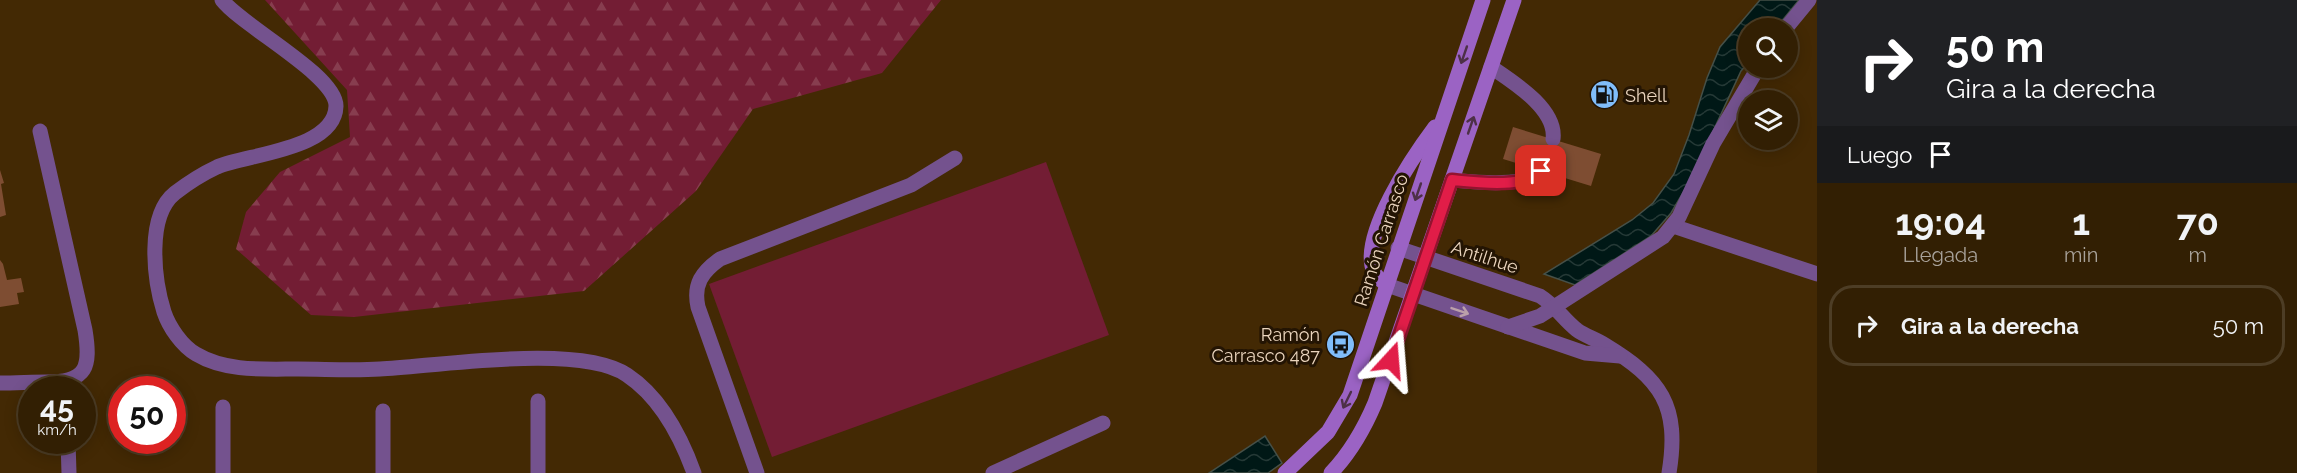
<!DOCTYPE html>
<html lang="es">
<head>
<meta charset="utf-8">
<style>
	body { margin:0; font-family:Raleway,sans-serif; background:#3a270d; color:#f1f3f6; height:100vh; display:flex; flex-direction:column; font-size:22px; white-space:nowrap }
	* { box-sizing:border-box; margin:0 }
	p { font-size:20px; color:#a8a29a }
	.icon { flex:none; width:33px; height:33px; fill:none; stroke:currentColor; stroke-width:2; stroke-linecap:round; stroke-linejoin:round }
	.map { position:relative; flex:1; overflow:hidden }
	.side { display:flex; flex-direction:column; background:#321f03; width:480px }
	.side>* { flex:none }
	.top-card { background:#202124; color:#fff; overflow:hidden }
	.controls { position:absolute; left:1738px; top:18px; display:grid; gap:12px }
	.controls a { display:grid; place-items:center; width:60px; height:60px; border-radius:50%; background:#321f03; box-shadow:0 3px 15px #0003,0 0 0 2px #4d3d25; font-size:30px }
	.speed { position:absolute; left:18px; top:376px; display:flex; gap:12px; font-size:30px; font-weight:700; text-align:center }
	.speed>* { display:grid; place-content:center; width:78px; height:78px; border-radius:50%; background:#321f03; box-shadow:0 3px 15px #0003,0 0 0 2px #4d3d25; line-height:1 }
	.speed small { font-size:15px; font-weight:400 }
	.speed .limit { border:9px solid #d22; background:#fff; color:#111 }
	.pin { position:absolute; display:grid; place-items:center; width:51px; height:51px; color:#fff; margin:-26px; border-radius:12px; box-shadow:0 3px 9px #0006 }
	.me { position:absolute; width:66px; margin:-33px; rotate:19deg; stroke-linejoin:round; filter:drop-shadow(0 0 4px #0008) }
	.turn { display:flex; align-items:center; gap:21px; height:126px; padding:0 30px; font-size:27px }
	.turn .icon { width:78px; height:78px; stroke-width:2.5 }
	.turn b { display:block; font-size:42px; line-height:51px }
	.then { display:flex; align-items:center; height:57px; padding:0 30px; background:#0003; gap:12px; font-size:22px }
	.eta { display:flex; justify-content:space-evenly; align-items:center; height:102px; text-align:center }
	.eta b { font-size:36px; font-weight:700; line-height:42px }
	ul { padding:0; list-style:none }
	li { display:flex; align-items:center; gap:18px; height:81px; margin:0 12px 9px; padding:0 18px; border:3px solid #4d3d25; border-radius:24px }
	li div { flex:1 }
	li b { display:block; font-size:22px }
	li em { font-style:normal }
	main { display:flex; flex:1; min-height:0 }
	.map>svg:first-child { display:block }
	.grass { fill:#731d34 }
	.forest { fill:url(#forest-firs) }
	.water { fill:url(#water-waves); stroke:#465048; stroke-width:1.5 }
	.building { fill:#7e4d32 }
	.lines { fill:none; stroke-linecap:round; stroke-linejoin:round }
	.lane { stroke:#74528e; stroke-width:15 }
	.street { stroke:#74528e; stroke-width:15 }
	.secondary { stroke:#9b63c4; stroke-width:15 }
	.oneway { stroke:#4d3047 }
	.oneway2 { stroke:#bba0aa }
	.route-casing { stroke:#92132f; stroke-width:15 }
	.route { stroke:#e11d48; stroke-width:10 }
	.labels { text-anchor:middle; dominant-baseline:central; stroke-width:6; stroke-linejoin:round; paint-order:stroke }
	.poi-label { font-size:18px; fill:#ead4bd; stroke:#231403; text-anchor:start }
	.street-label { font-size:18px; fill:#ead4bd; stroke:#231403 }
</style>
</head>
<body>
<main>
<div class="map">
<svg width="1817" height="473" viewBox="0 0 1817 473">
	<defs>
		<pattern id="forest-firs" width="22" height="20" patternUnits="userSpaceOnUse" patternTransform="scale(1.5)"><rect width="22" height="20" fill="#731d34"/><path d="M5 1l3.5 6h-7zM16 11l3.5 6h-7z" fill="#873d4f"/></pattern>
		<pattern id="water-waves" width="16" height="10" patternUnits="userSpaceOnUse" patternTransform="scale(1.5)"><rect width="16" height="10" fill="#001816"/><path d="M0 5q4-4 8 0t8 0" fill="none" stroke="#253936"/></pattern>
	</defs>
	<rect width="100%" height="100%" fill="#432904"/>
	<!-- grass -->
	<polygon class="grass" points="1046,162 1109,335 772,457 709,284"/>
	<!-- forest -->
	<polygon class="forest" points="265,0 941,0 882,73 753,109 696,191 584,291 354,317 311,315 236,249 246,212 280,172 350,137 347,90"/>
	<!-- water -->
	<g class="water">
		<polygon points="1760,0 1799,0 1776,28 1749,28 1749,62 1741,71 1690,181 1671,213 1651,236 1575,285 1544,274 1632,220 1653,203 1674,174 1689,135 1707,78 1720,47"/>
		<polygon points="1265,436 1282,463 1268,473 1209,473"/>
	</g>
	<!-- building -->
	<g class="building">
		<polygon points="1513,127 1601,154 1591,186 1503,159"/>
		<polygon points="0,170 4,183 1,184 6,215 0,217"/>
		<polygon points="0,260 3,264 7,280 21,278 24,292 17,293 19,304 0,307"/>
	</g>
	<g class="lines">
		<!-- lane -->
		<g class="lane">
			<path d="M222 0C242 26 336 75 336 106 335 150 247 154 217 167 202 174 188 183 175 193 146 216 154 280 164 312 169 327 182 346 196 354 226 372 265 369 298 369 325 369 353 371 380 369 438 366 581 343 627 375 660 397 681 437 694 473"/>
			<path d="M1491 67C1513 82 1557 109 1553 139"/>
			<path d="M1452 180C1474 182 1525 188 1541 171"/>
			<path d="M0 383C16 383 32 382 47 382 87 382 91 367 85 330L40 131"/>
			<path d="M757 473 698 307C693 284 702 272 720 259L911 185 955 158"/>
			<polyline points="993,473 1103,423"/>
		</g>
		<!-- street -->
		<g class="street">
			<polyline points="1786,28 1809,0"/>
			<polyline points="1673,226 1817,274"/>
			<path d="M1398 248 1540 296C1556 306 1563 319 1577 330 1585 336 1596 339 1605 345 1661 379 1680 405 1669 473"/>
			<polyline points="1387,285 1585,353 1620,356"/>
			<polyline points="1508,327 1540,316 1663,237 1679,217 1713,144 1758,68"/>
			<polyline points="538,401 538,473"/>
			<polyline points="223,407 223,473"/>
			<polyline points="383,411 383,473"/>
			<polyline points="68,441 69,473"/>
		</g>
		<!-- secondary -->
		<g class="secondary">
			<path d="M1387 285C1382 281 1377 278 1374 272 1358 237 1414 155 1435 127"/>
			<polyline points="1285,473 1328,432 1350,395 1483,0"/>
			<path d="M1331 473C1351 452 1364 429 1375 403L1514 0"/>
		</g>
	</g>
	<!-- one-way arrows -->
	<defs><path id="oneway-shaft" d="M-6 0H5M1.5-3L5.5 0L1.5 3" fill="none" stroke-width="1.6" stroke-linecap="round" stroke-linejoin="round" transform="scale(1.5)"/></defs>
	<g class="oneway">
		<use href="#oneway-shaft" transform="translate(1464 55) rotate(109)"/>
		<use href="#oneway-shaft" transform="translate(1471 125) rotate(-71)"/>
		<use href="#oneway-shaft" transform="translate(1418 192) rotate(109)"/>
		<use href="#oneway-shaft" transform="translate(1347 400) rotate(116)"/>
	</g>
	<use class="oneway2" href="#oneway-shaft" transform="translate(1460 311) rotate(19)"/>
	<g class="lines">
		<defs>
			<path id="route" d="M1391 360 1452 180C1474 182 1526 189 1541 171"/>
		</defs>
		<!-- route casing -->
		<use href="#route" class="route-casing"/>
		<!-- route -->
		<use href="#route" class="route"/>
	</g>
	<!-- icons -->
	<defs>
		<symbol id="fuel-disc" viewBox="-11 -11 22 22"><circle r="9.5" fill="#80bdfa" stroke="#231403"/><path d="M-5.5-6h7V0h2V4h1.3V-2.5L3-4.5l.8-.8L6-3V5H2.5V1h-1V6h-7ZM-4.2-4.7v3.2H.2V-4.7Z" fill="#111"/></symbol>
		<symbol id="bus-disc" viewBox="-11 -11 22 22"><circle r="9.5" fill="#80bdfa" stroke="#231403"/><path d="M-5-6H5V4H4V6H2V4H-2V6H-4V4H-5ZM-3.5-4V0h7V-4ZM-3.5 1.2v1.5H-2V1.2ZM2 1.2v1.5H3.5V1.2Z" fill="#111"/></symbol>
	</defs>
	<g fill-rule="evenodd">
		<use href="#fuel-disc" x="1588" y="78" width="33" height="33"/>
		<use href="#bus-disc" x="1324" y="328" width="33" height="33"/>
	</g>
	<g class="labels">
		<!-- poi labels -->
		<g class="poi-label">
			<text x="1625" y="95">Shell</text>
			<text x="1320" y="334" text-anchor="end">Ramón<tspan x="1320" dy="21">Carrasco 487</tspan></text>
		</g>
		<!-- street labels -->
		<g class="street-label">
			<text transform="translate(1381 240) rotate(-72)">Ramón Carrasco</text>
			<text transform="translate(1485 257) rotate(18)">Antilhue</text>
		</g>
	</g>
</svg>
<div class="controls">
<a><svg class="icon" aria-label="search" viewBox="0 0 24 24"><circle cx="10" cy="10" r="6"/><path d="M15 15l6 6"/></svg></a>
<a><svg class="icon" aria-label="layers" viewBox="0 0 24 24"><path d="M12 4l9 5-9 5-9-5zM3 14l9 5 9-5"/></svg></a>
</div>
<div class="speed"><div>45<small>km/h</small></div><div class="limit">50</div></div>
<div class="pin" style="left:1541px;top:171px;background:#d93025"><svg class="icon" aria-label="arrive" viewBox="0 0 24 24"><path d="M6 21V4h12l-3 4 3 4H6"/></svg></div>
<svg class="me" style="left:1391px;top:360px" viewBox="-20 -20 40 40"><path d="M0-17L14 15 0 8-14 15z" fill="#e11d48" stroke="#fff" stroke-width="4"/></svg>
</div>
<section class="side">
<div class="top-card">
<div class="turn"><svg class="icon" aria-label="right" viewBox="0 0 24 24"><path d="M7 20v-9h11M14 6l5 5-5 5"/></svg><div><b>50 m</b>Gira a la derecha</div></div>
<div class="then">Luego<svg class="icon" aria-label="arrive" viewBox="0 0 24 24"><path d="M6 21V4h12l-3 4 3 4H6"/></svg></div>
</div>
<div class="eta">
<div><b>19:04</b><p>Llegada</p></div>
<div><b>1</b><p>min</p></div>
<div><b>70</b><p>m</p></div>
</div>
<ul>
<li><svg class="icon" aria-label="right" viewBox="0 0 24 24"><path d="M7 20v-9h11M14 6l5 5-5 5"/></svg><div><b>Gira a la derecha</b></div><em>50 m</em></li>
</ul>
</section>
</main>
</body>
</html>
